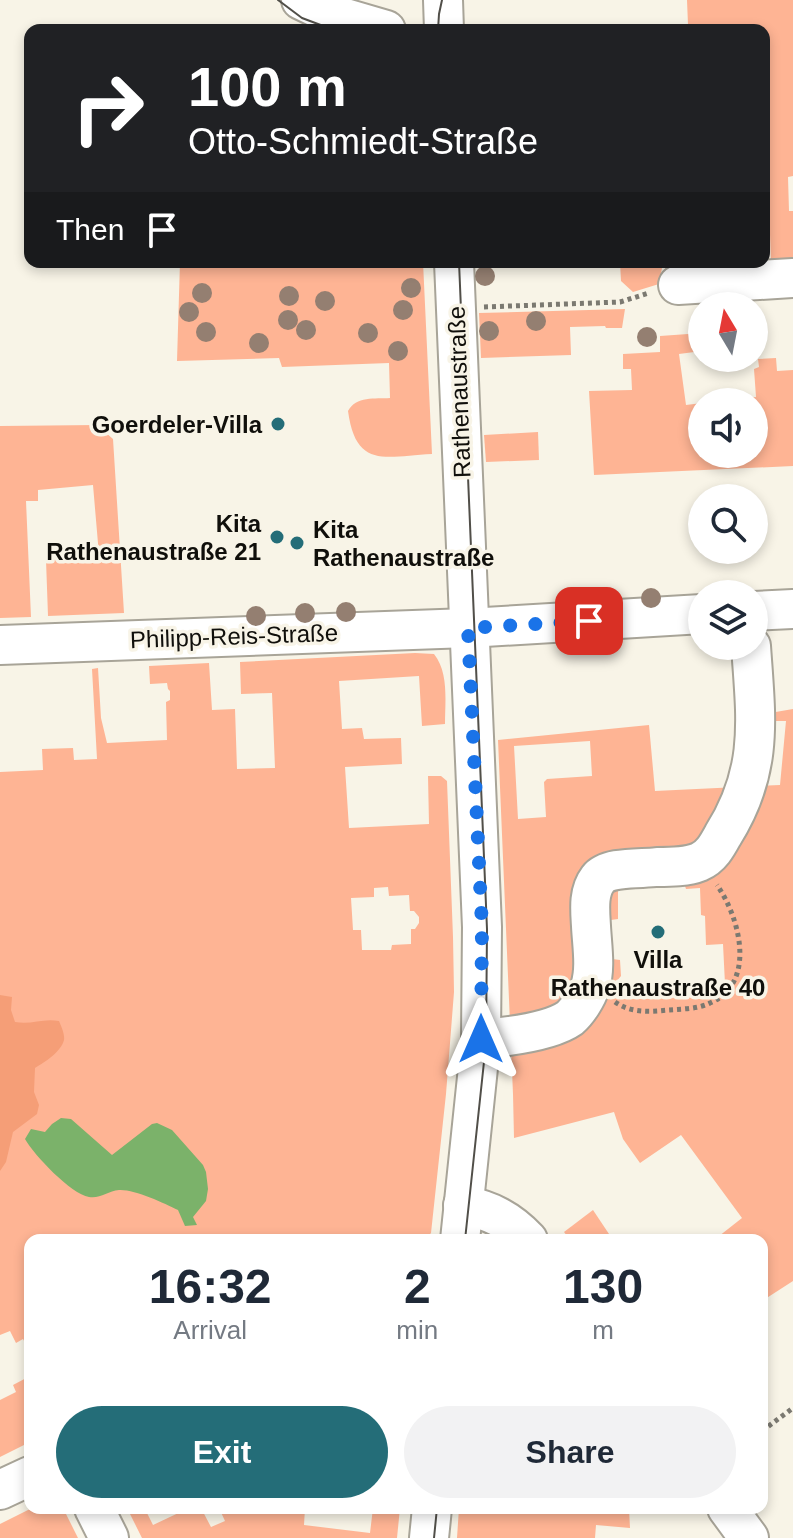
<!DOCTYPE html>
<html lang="en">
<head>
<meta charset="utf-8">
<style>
	body { margin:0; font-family:Arial,sans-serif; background:#f2f2f3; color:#1f2937; height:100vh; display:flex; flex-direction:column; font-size:30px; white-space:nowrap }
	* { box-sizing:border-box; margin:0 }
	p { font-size:26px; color:#747a83 }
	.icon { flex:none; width:44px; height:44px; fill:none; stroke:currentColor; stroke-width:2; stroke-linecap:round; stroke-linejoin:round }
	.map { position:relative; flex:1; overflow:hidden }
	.sheet { position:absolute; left:24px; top:1234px; width:744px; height:280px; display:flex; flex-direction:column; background:#fff; border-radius:16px; box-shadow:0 4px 12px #0003 }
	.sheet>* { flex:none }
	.top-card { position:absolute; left:24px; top:24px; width:746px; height:244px; border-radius:16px; box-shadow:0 4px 12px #0003; background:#202124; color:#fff; overflow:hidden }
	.needle { width:52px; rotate:350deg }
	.buttons { position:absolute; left:688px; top:292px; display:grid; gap:16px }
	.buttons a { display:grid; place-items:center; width:80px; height:80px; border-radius:50%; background:#fff; box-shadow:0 4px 12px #0003; font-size:40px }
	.pin { position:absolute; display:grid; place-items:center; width:68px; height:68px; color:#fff; margin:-34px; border-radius:16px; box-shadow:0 4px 12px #0006 }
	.me { position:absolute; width:88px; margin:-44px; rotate:0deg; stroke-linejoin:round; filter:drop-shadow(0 0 6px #0008) }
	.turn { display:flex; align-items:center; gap:28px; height:168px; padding:0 32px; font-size:36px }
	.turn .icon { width:104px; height:104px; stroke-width:2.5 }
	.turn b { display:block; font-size:56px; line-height:68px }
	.then { display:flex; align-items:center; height:76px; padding:0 32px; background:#0003; gap:16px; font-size:30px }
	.eta { display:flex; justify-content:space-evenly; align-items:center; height:136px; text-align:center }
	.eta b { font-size:48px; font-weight:600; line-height:56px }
	.cta { display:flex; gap:16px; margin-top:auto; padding:16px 32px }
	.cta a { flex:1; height:92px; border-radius:48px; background:#246d78; color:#fff; font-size:32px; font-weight:600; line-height:92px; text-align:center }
	.cta a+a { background:#f2f2f3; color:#1f2937 }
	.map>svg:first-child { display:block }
	.green { fill:#feb494; fill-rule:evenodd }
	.forest { fill:#f59e77 }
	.water { fill:#7bb26a }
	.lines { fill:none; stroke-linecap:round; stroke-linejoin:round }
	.minor-casing { stroke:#a8a498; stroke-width:42 }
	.path { stroke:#7b7971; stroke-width:5; stroke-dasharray:4 4; stroke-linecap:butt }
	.minor { stroke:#fff; stroke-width:38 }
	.tram { stroke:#514f49; stroke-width:2 }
	.tree { fill:#947f71 }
	.route { stroke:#1a73e8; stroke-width:14; stroke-dasharray:0 25.2 }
	.poi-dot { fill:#246d78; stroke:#f8f4e7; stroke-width:3 }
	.labels { text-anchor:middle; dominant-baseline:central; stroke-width:7; stroke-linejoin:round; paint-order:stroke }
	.street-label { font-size:24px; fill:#100f0b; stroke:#f8f4e7 }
	.poi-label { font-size:24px; font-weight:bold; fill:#100f0b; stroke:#f8f4e7; text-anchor:end }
</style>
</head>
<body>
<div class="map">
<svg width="793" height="1538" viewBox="0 0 793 1538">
	<rect width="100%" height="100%" fill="#f8f4e7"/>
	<!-- green -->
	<g class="green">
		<polygon points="687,0 793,0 793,176 788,177 789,211 793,211 793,262 771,263 768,178 764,178 764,30 583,30 688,25"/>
		<path d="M180 262H423L432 454C386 456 356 470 348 411 356 396 375 399 390 398L389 363 282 367 279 358 177 361Z"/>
		<polygon points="620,262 751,262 752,264 662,268 659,284 633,292 621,281"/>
		<polygon points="625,309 622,328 606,328 605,326 570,327 571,355 481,358 479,313"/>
		<polygon points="702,333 702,351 679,354 686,405 702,403 702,454 754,454 754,402 711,402 756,397 754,369 759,367 758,359 776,358 777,371 793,370 793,466 594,475 589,391 632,390 631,369 623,369 623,354 660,352 660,336"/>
		<polygon points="97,425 113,439 124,613 48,616 46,560 99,555 93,485 38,490 38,501 26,501 31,617 0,618 0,426"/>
		<polygon points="538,432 539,460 486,462 484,435"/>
		<path d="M415 653 434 654C449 673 445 701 445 724L422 726 419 676 339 681 342 729 362 728 364 739 401 738 402 764 345 767 349 828 429 824 428 776H441L447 781 453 937 454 992 446 1094 431 1233 425 1240H30V1352L23 1339 16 1343 10 1331 0 1335V772L43 770 42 749 73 748 74 760 97 759 92 669 98 668 101 718 107 743 167 740 166 702 170 700V691L168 689 167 683 150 684 149 666 209 663 212 710 235 709 237 769 275 768 272 693 241 694 240 662ZM388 887 389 896 409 895 410 911H414L419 917V923L415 929H411V944L392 945 391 950H362L361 930H353L351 898 374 897V888Z"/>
		<path d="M793 709V1281L762 1301V1240H714L742 1218 681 1135 640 1163 623 1139 614 1112 514 1138 513 1094 498 740 649 725 655 791 780 785 786 721H763L764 714ZM590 741 592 776 547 779 544 782 546 817 518 819 514 746ZM661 880 662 887 685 886 686 889 700 888 701 915 705 916 706 945 723 944 725 984 708 985V996L682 998 681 994 666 995V998H650L649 995 631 996 616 982 621 976 620 960 612 959 611 920 618 919V890L638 888V881Z"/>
		<polygon points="593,1210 613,1240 570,1240 564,1232"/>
		<polygon points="30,1376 30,1442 0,1457 0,1400 16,1392 13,1385"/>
		<polygon points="32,1508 63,1508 78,1538 0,1538 0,1524"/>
		<polygon points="127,1508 139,1508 141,1511 145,1509 153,1525 189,1508 201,1508 211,1527 225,1521 219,1508 305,1508 304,1525 370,1533 373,1508 400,1508 397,1538 142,1538"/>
		<polygon points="459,1508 629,1508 630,1528 596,1525 595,1538 457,1538"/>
	</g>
	<!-- forest -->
	<path class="forest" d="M0 995 12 997 11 1010 15 1022C32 1025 42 1018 59 1021 61 1026 65 1034 64 1040 61 1052 45 1062 35 1068L34 1092 39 1105 37 1114 13 1132 6 1162 0 1171Z"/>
	<!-- water -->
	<path class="water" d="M61 1118 71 1119 112 1155 152 1124 157 1123 172 1130 203 1165 206 1172 208 1189 206 1201 193 1217 197 1225 185 1226 178 1210C164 1203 134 1189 119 1190 108 1191 100 1199 89 1197 71 1194 34 1155 25 1139L31 1129 45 1132 52 1124Z"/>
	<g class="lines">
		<defs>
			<g id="minor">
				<polyline points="301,0 328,13 386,30"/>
				<polyline points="443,0 444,30"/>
				<polyline points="454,262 482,927 481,1039 460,1240"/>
				<polyline points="678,285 793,278"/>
				<polyline points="754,611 793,609"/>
				<polyline points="0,645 468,628 702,614"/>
				<path d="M481 1039C505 1037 550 1032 570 1018 578 1011 587 997 590 987 596 968 592 946 591 926 590 910 588 892 598 879 608 866 641 869 657 867 670 867 687 867 699 862 711 857 717 846 723 835 764 770 756 719 751 646"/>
				<path d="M463 1205C490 1210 509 1220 528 1240"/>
				<polyline points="0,1490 30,1476"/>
				<polyline points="94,1508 109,1538"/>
				<polyline points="727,1508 749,1538"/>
				<polyline points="429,1538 432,1508"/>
			</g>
		</defs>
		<!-- minor casing -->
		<use href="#minor" class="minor-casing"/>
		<!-- path -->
		<g class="path">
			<polyline points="484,307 620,302 649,293"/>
			<path d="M615 1002C631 1013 649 1012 668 1010 682 1009 698 1009 710 1003 757 983 740 918 717 885"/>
			<polyline points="762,1431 793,1408"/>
		</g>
		<!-- minor -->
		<use href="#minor" class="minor"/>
		<!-- tram -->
		<g class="tram">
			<polyline points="278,0 302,18 334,30"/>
			<polyline points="438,30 439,14 442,0"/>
			<polyline points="459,262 487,929 486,1043 465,1240"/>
			<polyline points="434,1538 437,1508"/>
		</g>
	</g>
	<!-- trees -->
	<g class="tree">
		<circle cx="485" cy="276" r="10"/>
		<circle cx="411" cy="288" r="10"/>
		<circle cx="202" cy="293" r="10"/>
		<circle cx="289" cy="296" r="10"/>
		<circle cx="325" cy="301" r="10"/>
		<circle cx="403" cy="310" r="10"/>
		<circle cx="189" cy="312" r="10"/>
		<circle cx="288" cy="320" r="10"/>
		<circle cx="536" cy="321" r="10"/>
		<circle cx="306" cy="330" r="10"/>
		<circle cx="489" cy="331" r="10"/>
		<circle cx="206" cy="332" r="10"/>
		<circle cx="368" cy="333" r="10"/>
		<circle cx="647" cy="337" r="10"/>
		<circle cx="259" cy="343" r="10"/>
		<circle cx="398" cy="351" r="10"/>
		<circle cx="651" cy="598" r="10"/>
		<circle cx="346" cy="612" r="10"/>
		<circle cx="305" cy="613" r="10"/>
		<circle cx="256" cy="616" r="10"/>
	</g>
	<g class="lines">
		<!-- route -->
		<polyline class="route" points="481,1039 482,927 468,628 589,621"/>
	</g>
	<!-- markers -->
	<g class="poi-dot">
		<circle cx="278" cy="424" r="8"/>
		<circle cx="277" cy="537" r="8"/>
		<circle cx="297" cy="543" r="8"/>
		<circle cx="658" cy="932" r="8"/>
	</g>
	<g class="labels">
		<!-- street labels -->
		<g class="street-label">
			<text transform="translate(459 392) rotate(-92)">Rathenaustraße</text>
			<text transform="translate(234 636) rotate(-2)">Philipp-Reis-Straße</text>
		</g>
		<!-- poi labels -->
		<g class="poi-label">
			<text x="262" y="424">Goerdeler-Villa</text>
			<text x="261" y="523">Kita<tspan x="261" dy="28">Rathenaustraße 21</tspan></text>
			<text x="313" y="529" text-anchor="start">Kita<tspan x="313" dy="28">Rathenaustraße</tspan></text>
			<text x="658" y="959" text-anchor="middle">Villa<tspan x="658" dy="28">Rathenaustraße 40</tspan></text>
		</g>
	</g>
</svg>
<div class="buttons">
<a><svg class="needle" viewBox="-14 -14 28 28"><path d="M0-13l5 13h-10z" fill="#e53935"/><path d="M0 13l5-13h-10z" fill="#747a83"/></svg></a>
<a><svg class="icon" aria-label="sound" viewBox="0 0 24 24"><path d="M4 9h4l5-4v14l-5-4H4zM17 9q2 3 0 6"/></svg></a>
<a><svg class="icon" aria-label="search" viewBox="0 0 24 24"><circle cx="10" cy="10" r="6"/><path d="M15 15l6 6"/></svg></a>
<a><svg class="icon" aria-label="layers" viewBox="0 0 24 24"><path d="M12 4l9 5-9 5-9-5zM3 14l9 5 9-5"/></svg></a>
</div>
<div class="pin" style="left:589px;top:621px;background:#d93025"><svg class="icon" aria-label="arrive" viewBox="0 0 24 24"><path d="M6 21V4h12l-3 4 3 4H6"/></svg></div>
<svg class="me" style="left:481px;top:1039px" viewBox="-20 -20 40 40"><path d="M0-17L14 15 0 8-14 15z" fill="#1a73e8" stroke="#fff" stroke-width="4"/></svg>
<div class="top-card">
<div class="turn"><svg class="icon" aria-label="right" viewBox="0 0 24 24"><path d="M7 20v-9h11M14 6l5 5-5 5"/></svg><div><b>100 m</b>Otto-Schmiedt-Straße</div></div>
<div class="then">Then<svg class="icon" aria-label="arrive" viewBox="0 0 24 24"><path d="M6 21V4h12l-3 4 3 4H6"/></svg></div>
</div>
<section class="sheet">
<div class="eta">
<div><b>16:32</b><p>Arrival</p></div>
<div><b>2</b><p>min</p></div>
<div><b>130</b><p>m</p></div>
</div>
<div class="cta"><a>Exit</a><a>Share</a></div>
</section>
</div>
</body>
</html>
